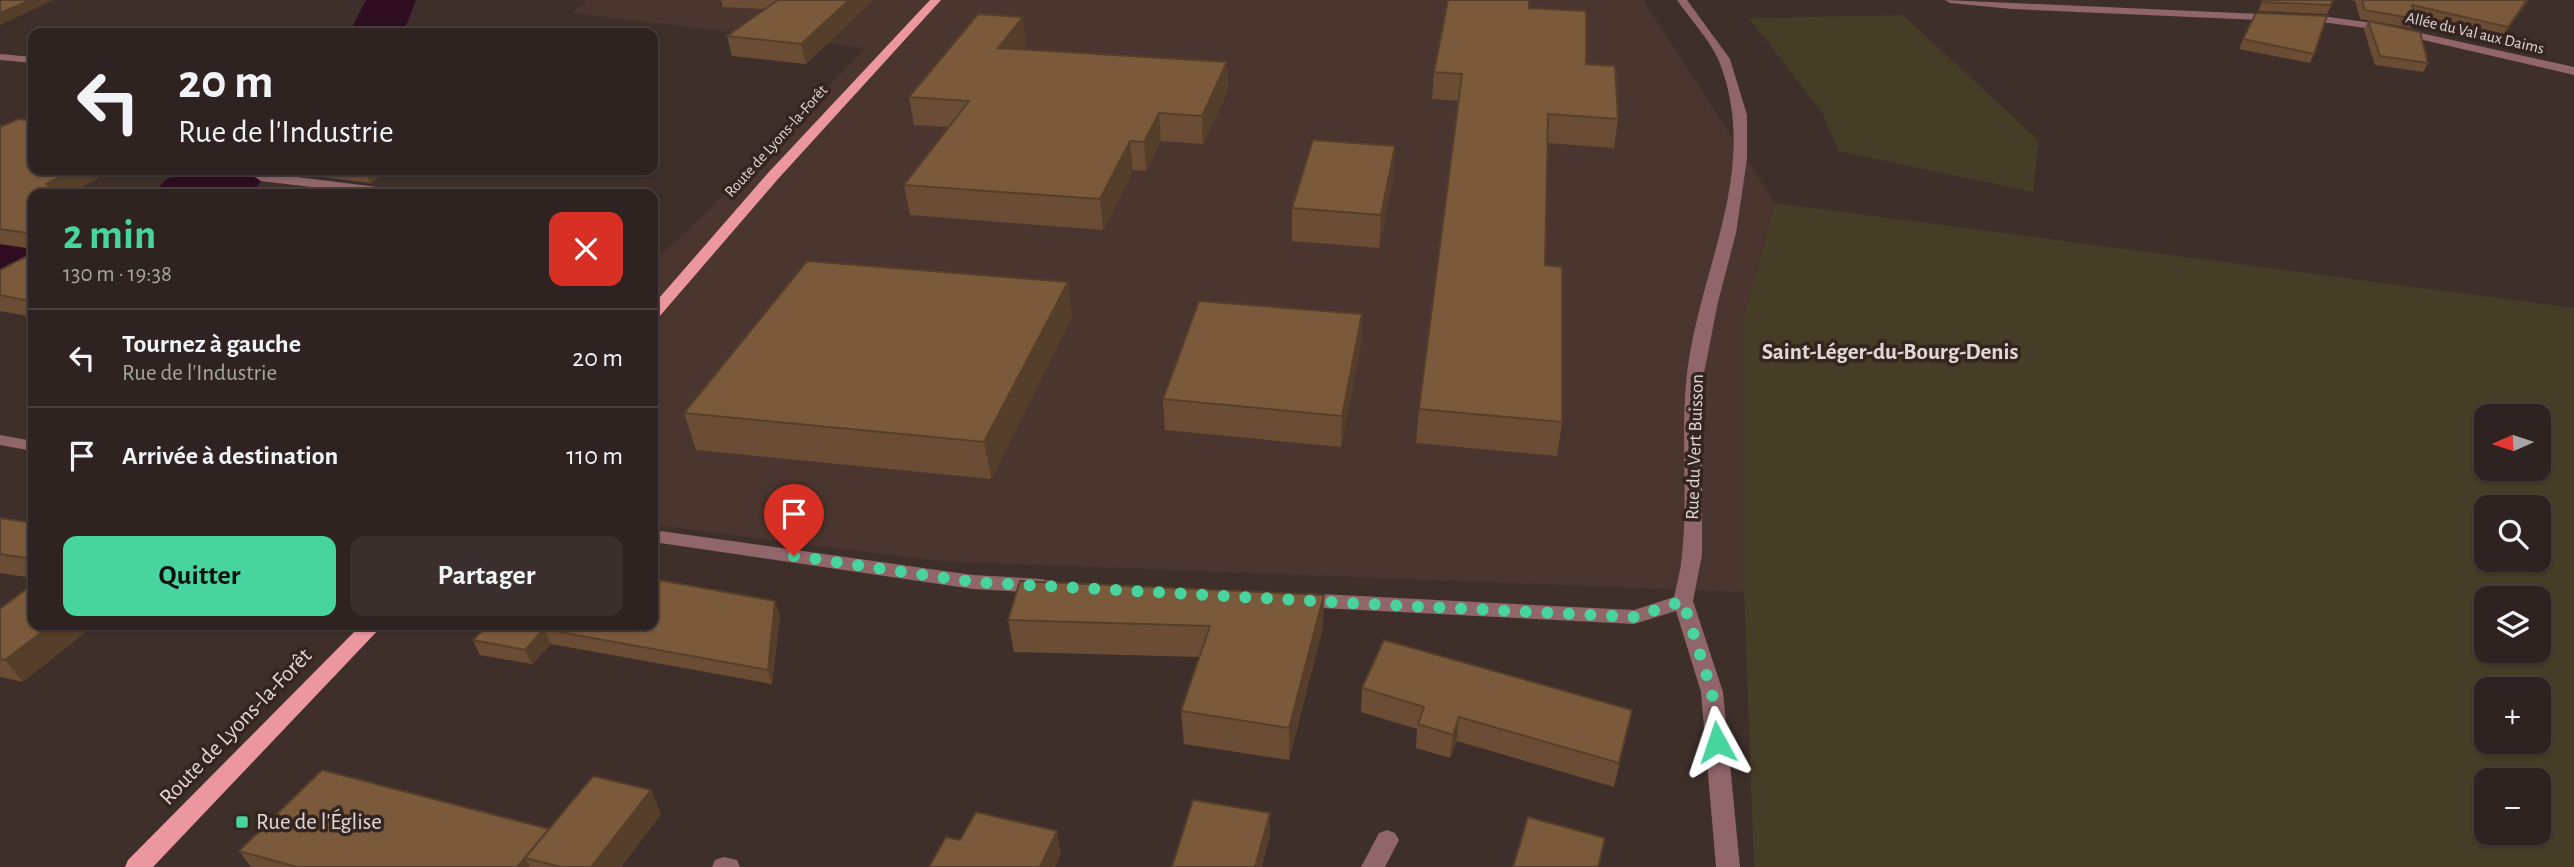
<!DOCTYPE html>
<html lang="fr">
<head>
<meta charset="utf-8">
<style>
	body { margin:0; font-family:"Alegreya Sans",sans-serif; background:#3a2f2d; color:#f1f3f6; height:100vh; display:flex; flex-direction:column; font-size:26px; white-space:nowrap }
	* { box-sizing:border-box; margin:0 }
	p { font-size:23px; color:#a7a4a5 }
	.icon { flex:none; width:38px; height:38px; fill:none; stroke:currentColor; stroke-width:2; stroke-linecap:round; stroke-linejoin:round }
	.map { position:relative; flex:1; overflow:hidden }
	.sheet { position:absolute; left:28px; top:189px; width:630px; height:441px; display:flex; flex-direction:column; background:#2e2320; border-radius:14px; box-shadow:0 2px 5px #0004,0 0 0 2px #49403e }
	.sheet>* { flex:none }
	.hud { position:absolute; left:28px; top:28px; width:630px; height:147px; border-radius:14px; box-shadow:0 2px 5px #0004,0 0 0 2px #49403e; background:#2e2320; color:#f1f3f6; overflow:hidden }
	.needle { width:46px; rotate:267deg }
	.fabs { position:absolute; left:2474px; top:404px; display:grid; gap:14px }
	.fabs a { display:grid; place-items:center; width:77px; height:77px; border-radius:14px; background:#2e2320; box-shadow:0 2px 5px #0004,0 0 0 2px #49403e; font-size:35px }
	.pin { position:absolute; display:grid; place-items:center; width:60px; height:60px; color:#fff; margin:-72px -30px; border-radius:50% 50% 50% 0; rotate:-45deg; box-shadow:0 0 7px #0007 }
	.pin .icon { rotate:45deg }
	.me { position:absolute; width:77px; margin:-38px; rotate:355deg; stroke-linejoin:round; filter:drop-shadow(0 0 5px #0008) }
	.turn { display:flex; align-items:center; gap:24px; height:147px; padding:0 35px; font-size:32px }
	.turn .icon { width:91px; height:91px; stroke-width:2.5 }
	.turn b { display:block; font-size:49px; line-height:60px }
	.round { display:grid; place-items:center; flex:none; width:74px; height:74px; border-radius:14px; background:#3a2f2d }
	.overview { display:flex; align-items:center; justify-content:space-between; height:119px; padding:0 35px }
	h1 { font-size:42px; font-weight:700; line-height:52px; color:#47d49e }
	.button { display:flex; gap:14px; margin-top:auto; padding:14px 35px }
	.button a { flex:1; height:80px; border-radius:14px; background:#47d49e; color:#111; font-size:28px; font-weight:700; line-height:80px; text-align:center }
	.button a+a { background:#3a2f2d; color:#f1f3f6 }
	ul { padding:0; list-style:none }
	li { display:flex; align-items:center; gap:21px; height:98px; padding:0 35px; border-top:2px solid #49403e }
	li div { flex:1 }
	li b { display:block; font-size:26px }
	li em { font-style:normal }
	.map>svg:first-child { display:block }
	.built { fill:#4b362f }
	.green { fill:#463d26; fill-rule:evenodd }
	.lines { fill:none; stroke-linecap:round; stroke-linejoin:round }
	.river { fill:#2f0d20; fill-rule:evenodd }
	.minor { fill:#90666a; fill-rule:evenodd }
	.major { fill:#ec97a0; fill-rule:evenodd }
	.wall { fill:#6a4d34 }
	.shaded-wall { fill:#563f2a }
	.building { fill:#7b5a3c; stroke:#563f2a; stroke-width:2 }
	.route { stroke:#47d49e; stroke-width:12; stroke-dasharray:0 21.6 }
	.poi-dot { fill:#47d49e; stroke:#342521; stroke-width:2.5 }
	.labels { text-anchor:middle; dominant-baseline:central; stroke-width:7; stroke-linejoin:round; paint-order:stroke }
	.far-street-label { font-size:16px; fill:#e1d7d4; stroke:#342521 }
	.street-label { font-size:19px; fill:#e1d7d4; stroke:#342521 }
	.quarter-label { font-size:23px; font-weight:bold; fill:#e1d7d4; stroke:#342521 }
	.near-street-label { font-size:23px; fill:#e1d7d4; stroke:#342521 }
	.near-poi-label { font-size:23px; fill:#e1d7d4; stroke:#342521; text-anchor:start }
</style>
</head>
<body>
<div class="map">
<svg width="2574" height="867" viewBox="0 0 2574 867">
	<rect width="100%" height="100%" fill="#3e2f2a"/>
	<!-- built -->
	<polygon class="built" points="587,0 1643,0 1775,203 1744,317 1744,592 940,561 653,525 653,262 708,211 865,48 572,13"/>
	<!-- green -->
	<g class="green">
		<polygon points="1903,15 2039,141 2033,192 1838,151 1823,114 1749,18"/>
		<path d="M1775 203 2574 308V867H1754L1744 592V317ZM2487 416H2539V469H2487ZM2487 508H2539V560H2487ZM2487 598H2539V651H2487ZM2487 690H2539V742H2487ZM2487 780H2539V833H2487Z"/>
	</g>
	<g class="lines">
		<!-- river -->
		<g class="river">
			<polygon points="366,0 416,0 403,33 349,33"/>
			<polygon points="191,170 260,170 264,176 255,190 244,194 155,194 165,180"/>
			<polygon points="33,236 33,281 0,290 0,245"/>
		</g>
		<!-- minor -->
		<g class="minor">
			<path d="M1677 0H1687L1730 59 1747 115V159L1736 233 1718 302 1702 383V555L1693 601 1723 692 1740 867H1716L1701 692 1676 611 1634 624 1301 607 1294 605 1291 600 1294 595 1301 593 1634 610 1674 597C1677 583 1681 569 1682 555 1688 498 1681 441 1686 384 1695 274 1763 173 1719 61 1710 40 1690 19 1677 0Z"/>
			<polygon points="1945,0 2329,17 2380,24 2574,67 2574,75 2380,30 2329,23 2012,9 1950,3"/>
			<polygon points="0,54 33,57 33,63 0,60"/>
			<polygon points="244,170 259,170 265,173 401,190 408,194 369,194 261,181"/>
			<polygon points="0,435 33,441 33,451 0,445"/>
			<polygon points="653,530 973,575 1042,579 1049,581 1052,586 1049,591 1042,593 973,589 653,542"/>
			<polygon points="1387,830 1395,833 1399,840 1385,867 1361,867 1379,833"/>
			<polygon points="724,857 737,860 740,867 712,867 715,860"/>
		</g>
		<!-- major -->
		<g class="major">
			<polygon points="930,0 941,0 778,179 659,317 653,319 653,305 768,173"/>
			<polygon points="361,625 383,625 153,867 125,867 128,860"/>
		</g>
	</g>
	<!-- wall -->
	<g class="wall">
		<polygon points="721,0 873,0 806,64 732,56 727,36 765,9 723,7"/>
		<polygon points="2263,0 2331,5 2327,14 2258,11"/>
		<polygon points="2349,0 2529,0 2503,36 2415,15 2416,19 2412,28 2360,19 2355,1"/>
		<polygon points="1529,8 1586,64 1618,119 1614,148 1548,143 1545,265 1562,422 1557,456 1416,443 1419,409 1459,101 1432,99 1434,72"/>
		<polygon points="2368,21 2428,63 2423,72 2375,65 2364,30"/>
		<polygon points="2243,39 2314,54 2310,63 2239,49"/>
		<polygon points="1026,43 1021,50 1227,62 1228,90 1203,144 1161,141 1146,171 1133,170 1103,230 910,215 904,185 949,127 914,125 909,97"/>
		<polygon points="0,127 33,194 33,249 0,244"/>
		<polygon points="283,170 391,170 370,183 307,175"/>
		<polygon points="1393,177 1379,248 1292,241 1292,208"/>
		<polygon points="33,253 33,317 0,311 0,270"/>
		<polygon points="1068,282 1072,316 991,479 696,450 684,413"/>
		<polygon points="1362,314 1361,343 1341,447 1165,430 1163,399"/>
		<polygon points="0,518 33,523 33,578 0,573"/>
		<polygon points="0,609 23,682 0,677"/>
		<polygon points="780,615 772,684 551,644 532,664 480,655 473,640 488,625"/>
		<polygon points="1008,620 1323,627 1289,760 1184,744 1181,711 1199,657 1014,652"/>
		<polygon points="1362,688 1632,710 1614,787 1457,741 1450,758 1416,748 1417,729 1361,712"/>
		<polygon points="651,790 661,814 621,867 251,867 239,851 549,829"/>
	</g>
	<!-- shaded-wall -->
	<g class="shaded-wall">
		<polygon points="30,0 54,0 0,25 0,13"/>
		<polygon points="849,0 873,0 806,64 801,44"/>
		<polygon points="2527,0 2529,0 2503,36 2508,27"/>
		<polygon points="1023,17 1026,43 1001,75 998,48"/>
		<polygon points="1227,62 1228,90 1203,144 1202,116"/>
		<polygon points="1159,113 1161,141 1146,171 1144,142"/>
		<polygon points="1130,141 1133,170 1103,230 1100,199"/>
		<polygon points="1395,146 1393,177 1379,248 1381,215"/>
		<polygon points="74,170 114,170 69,194 52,194 46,184"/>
		<polygon points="365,170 391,170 370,183"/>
		<polygon points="1068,282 1072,316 991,479 984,442"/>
		<polygon points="1362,314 1361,343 1341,447 1342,416"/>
		<polygon points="1324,595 1323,627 1289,760 1289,728"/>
		<polygon points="775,601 780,615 772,684 768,670"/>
		<polygon points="51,625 95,625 23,682 5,660"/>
		<polygon points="544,629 551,644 532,664 525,650"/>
		<polygon points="1459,717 1457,741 1450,758 1453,735"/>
		<polygon points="651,790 661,814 621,867 591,867"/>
		<polygon points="1270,813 1270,837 1262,867 1255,867"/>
		<polygon points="1057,831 1061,854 1055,867 1040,867"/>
		<polygon points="525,858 530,867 517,867"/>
	</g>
	<!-- building -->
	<g class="building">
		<polygon points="0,0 30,0 0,13"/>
		<polygon points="778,0 849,0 801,44 727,36"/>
		<polygon points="1448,0 1529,0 1529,8 1586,11 1586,64 1615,66 1618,119 1548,114 1545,265 1562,267 1562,422 1419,409 1462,74 1434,72"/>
		<polygon points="2263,0 2333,0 2331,5 2262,2"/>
		<polygon points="2362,0 2527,0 2508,27 2412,5 2416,19 2365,10"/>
		<polygon points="2256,13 2327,16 2314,54 2243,39"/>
		<polygon points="978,14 1023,17 998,48 1227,62 1202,116 1159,113 1144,142 1130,141 1100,199 904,185 969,101 909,97"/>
		<polygon points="2368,21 2420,32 2428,63 2380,56"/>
		<polygon points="19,119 33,121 33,170 74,170 46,184 60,194 33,194 33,234 0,229 0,127"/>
		<polygon points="1313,140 1395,146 1381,215 1292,208"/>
		<polygon points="33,253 33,302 0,295 0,270"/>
		<polygon points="807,261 1068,282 984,442 684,413"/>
		<polygon points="1199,301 1362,314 1342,416 1163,399"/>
		<polygon points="0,518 33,523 33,559 0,554"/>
		<polygon points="653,579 775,601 768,670 544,629 525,650 473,640 488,625 653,625"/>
		<polygon points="1020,581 1324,595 1289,728 1181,711 1210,626 1008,620"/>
		<polygon points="33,584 33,625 51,625 5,660 0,659 0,609"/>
		<polygon points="1384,640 1632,710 1619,763 1459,717 1453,735 1418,724 1424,707 1362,688"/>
		<polygon points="322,770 549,829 517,867 297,867 239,851"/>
		<polygon points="593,776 651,790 591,867 561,867 525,858"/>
		<polygon points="1193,800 1270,813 1255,867 1172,867"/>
		<polygon points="976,812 1057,831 1040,867 929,867 946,837 960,840"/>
		<polygon points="1528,817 1605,838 1598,867 1513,867"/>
	</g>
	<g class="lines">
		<!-- route -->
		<polyline class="route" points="794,556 973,582 1368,604 1634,617 1683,601 1712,692 1717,742"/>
	</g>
	<!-- markers -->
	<rect class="poi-dot" x="235" y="815" width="14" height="14" rx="3.5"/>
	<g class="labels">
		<!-- far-street labels -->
		<g class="far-street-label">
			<text transform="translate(2475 33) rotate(13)">Allée du Val aux Daims</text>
			<text transform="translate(776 141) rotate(-48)">Route de Lyons-la-Forêt</text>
		</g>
		<!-- street labels -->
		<g class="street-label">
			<text transform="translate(1695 447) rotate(-88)">Rue du Vert Buisson</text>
		</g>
		<!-- quarter labels -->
		<g class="quarter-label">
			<text x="1890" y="352">Saint-Léger-du-Bourg-Denis</text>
		</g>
		<!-- near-street labels -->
		<g class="near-street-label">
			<text transform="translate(236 727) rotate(-46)">Route de Lyons-la-Forêt</text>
		</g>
		<!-- near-poi labels -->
		<g class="near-poi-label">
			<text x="256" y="822">Rue de l'Église</text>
		</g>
	</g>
</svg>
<div class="fabs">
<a><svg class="needle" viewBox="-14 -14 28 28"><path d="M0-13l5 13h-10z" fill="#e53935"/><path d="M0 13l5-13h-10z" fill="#a7a4a5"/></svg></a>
<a><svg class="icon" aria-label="search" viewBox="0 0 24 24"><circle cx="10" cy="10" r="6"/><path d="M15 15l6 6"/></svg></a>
<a><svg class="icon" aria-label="layers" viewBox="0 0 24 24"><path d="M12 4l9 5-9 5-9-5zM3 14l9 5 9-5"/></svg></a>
<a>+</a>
<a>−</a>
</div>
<div class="pin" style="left:794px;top:556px;background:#d93025"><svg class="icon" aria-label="arrive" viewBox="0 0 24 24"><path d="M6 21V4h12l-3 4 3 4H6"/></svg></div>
<svg class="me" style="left:1717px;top:742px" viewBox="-20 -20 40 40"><path d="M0-17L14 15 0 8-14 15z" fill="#47d49e" stroke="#fff" stroke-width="4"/></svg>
<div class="hud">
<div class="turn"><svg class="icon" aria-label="left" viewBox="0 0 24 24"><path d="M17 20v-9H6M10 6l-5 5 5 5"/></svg><div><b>20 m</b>Rue de l'Industrie</div></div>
</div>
<section class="sheet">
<div class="overview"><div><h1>2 min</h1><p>130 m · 19:38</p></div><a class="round" style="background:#d93025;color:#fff"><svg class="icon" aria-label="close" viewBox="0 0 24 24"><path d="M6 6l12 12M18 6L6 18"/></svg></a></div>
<ul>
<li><svg class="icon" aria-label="left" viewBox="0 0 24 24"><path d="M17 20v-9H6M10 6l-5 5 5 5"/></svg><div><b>Tournez à gauche</b><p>Rue de l'Industrie</p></div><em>20 m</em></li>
<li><svg class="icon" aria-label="arrive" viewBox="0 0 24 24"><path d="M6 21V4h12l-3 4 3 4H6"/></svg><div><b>Arrivée à destination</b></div><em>110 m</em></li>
</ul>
<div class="button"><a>Quitter</a><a>Partager</a></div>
</section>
</div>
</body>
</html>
